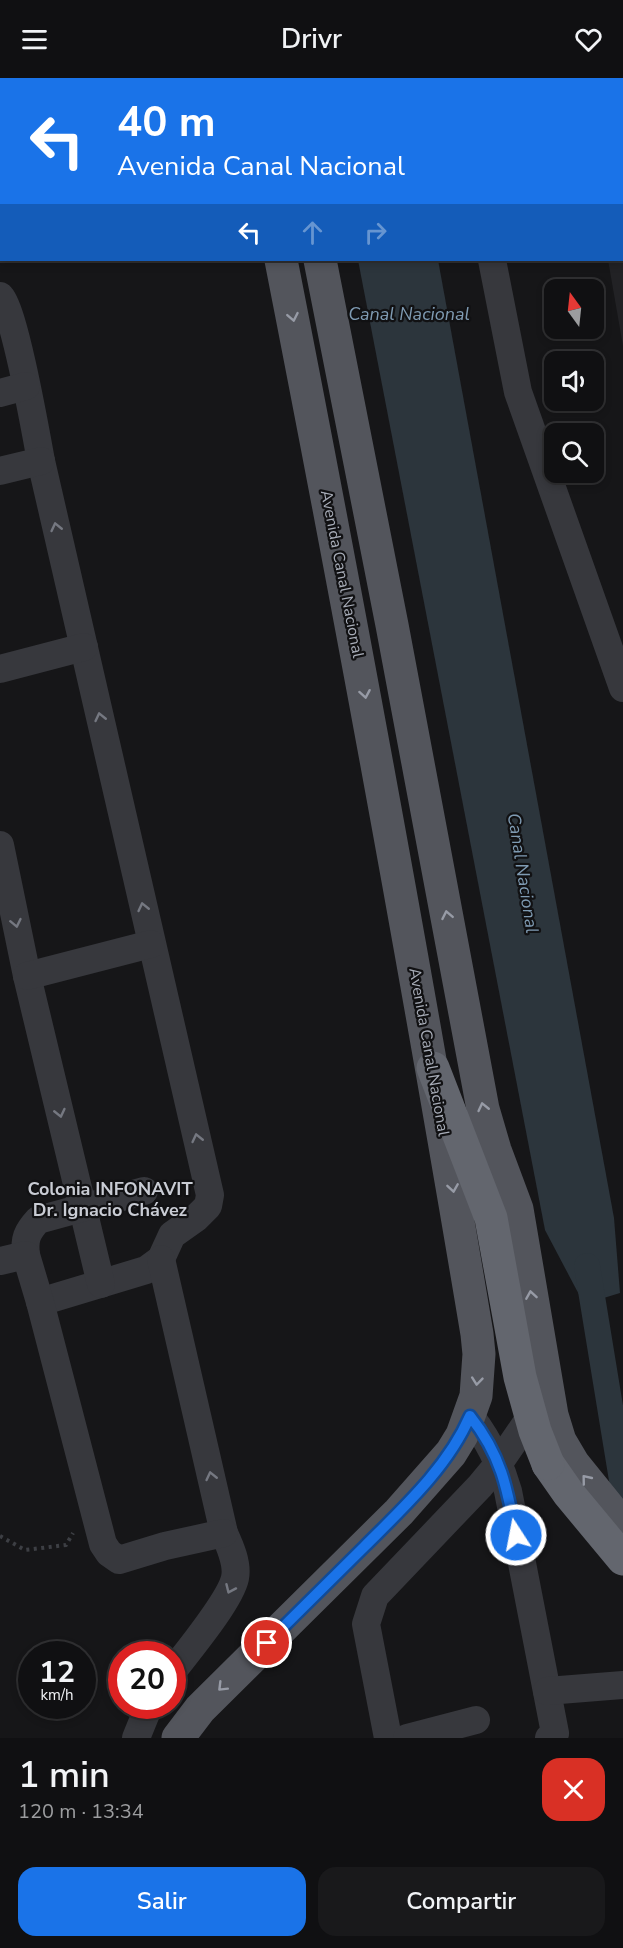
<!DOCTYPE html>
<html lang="es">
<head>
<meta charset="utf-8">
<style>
	body { margin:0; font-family:"Nunito Sans",sans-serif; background:#19191b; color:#f1f3f6; height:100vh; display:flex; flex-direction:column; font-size:22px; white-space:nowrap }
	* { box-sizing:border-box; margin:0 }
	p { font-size:20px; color:#9c9d9f }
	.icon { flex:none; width:33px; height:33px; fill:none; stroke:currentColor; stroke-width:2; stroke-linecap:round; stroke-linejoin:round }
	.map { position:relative; height:1660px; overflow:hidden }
	.drawer { display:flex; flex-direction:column; background:#101012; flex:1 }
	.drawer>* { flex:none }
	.top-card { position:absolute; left:0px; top:0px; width:624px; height:183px; box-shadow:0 3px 9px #0003,0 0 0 2px #303032; background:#1a73e8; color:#fff; overflow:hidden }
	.needle { width:39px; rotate:345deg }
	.fabs { position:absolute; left:544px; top:201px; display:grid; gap:12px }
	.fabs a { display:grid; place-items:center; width:60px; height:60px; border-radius:12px; background:#101012; box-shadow:0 3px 9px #0003,0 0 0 2px #303032; font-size:30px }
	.speed { position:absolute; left:18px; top:1563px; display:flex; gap:12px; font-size:30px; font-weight:700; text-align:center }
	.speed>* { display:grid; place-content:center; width:78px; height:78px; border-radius:50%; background:#101012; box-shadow:0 3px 9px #0003,0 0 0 2px #303032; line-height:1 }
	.speed small { font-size:15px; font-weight:400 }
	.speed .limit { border:9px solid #d22; background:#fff; color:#111 }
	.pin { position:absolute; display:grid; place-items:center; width:51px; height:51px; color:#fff; margin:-26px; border:3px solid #fff; border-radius:50%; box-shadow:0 2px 6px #0007 }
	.me { position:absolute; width:66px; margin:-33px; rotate:349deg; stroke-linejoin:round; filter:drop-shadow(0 0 4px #0008) }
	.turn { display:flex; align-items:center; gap:21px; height:126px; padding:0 18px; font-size:27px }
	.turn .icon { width:78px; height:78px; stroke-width:2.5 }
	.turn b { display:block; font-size:42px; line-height:51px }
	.lanes { display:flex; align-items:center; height:57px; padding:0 18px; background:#0003; justify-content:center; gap:30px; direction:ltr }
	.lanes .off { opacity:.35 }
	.round { display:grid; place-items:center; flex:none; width:63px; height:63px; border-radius:18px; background:#19191b }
	.headline { display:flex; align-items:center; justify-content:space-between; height:102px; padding:0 18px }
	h1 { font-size:36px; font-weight:600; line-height:45px }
	.primary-button { display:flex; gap:12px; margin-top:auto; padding:12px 18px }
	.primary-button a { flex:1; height:69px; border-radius:18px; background:#1a73e8; color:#fff; font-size:24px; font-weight:600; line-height:69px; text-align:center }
	.primary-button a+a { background:#19191b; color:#f1f3f6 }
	header { display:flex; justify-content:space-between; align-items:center; height:78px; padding:0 18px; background:#101012; font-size:27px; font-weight:600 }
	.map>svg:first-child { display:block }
	.built { fill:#222225 }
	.water { fill:#2c353c }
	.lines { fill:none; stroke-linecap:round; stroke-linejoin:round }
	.canal { stroke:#2c353c; stroke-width:26 }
	.path { stroke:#3d3f44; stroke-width:4; stroke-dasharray:3 4.5; stroke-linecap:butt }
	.minor { stroke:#37383d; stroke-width:28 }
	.major { stroke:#53555c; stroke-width:33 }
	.highway { stroke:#63666e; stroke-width:33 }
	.highway-bridge { stroke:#63666e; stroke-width:33 }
	.oneway { stroke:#979ba6 }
	.oneway2 { stroke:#757881 }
	.route-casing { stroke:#114b97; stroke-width:15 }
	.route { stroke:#1a73e8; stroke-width:10 }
	.labels { text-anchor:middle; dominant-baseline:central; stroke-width:4.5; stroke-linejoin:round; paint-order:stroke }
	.street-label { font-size:16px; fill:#a8adb8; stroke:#111113 }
	.water-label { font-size:18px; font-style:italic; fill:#7f9bb3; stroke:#111113 }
	.neighbourhood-label { font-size:18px; font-weight:bold; fill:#c9ccd4; stroke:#111113 }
</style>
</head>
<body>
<header><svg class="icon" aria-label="menu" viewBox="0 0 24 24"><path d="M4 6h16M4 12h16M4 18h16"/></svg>Drivr<svg class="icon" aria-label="heart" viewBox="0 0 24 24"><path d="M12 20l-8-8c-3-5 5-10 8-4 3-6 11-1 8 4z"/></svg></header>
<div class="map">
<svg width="623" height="1660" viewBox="0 0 623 1660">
	<rect width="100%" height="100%" fill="#161618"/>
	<!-- built -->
	<polygon class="built" points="576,0 623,0 623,268 608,182 622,182 622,2"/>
	<!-- water -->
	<polygon class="water" points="358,182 438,182 614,1140 620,1215 584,1226 545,1152"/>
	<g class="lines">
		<!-- canal -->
		<polyline class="canal" points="587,1188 623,1408"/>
		<!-- path -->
		<polyline class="path" points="0,1458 25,1472 66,1467 73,1455"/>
		<!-- minor -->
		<g class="minor">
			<polyline points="301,0 303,2"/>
			<polyline points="455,0 456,2"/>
			<polyline points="590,0 590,2"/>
			<polyline points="354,2 365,0"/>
			<polyline points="622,100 623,99"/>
			<polyline points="492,182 518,314 623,610"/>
			<path d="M0 218C14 230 36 356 41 383L210 1117 208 1128 196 1140 172 1157 161 1181 146 1192 40 1224"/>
			<polyline points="0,315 26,308"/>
			<polyline points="0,393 41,383"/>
			<polyline points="0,591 84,569"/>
			<polyline points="0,767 27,898 101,1206"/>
			<polyline points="27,898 151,866"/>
			<path d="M26 1177C24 1161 27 1154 38 1142L144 1113"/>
			<path d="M161 1181 224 1455C230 1468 238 1486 235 1500 230 1523 188 1573 172 1594"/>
			<polyline points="0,1183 26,1177 40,1224 103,1466 109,1475 119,1482 165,1468 224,1455"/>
			<path d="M470 1338C488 1361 500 1385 508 1413L555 1655 549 1660"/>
			<polyline points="547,1613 623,1607"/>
			<polyline points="136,1660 149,1628"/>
			<polyline points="388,1660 366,1546 375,1518 480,1408 499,1385 540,1325"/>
			<polyline points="407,1660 476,1642"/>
		</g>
		<!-- major -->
		<g class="major">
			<polyline points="246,0 247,2"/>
			<polyline points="283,0 283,2"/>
			<polyline points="174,2 179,0"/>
			<polyline points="0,56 2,55"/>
			<polyline points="0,103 2,102"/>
			<polyline points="320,182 392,547 483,1031 495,1072 517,1131 552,1337 560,1363 573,1385 623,1447"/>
			<path d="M178 1660 200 1631 399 1434 451 1375 462 1357 476 1318 479 1276 477 1256C417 897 351 539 281 182"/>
		</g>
		<!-- highway -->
		<polyline class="highway" points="548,1386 569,1416 623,1481"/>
		<!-- highway-bridge -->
		<polyline class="highway-bridge" points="433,990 491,1140 520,1299 535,1353 548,1386"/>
	</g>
	<!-- one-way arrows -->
	<defs><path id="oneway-chevron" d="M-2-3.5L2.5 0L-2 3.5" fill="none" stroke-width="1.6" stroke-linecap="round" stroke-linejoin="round" transform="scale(1.5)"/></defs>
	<g class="oneway">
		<use href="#oneway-chevron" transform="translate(293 239) rotate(79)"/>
		<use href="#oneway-chevron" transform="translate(365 616) rotate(80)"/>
		<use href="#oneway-chevron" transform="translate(447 837) rotate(-101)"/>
		<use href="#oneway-chevron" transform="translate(483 1029) rotate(-103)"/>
		<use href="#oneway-chevron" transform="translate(453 1110) rotate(81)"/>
		<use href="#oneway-chevron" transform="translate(531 1217) rotate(-99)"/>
		<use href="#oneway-chevron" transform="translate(477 1303) rotate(96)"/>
		<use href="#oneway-chevron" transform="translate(586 1401) rotate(-129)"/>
		<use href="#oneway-chevron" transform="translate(222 1609) rotate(135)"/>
	</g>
	<g class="oneway2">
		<use href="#oneway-chevron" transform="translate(56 449) rotate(-103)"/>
		<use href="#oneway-chevron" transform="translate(100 639) rotate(-103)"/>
		<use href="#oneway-chevron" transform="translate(143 829) rotate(-103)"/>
		<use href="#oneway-chevron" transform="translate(16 845) rotate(78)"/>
		<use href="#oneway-chevron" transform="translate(60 1035) rotate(77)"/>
		<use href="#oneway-chevron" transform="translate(197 1060) rotate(-103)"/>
		<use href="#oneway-chevron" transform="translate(211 1398) rotate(-103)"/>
		<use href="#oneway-chevron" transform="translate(230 1511) rotate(114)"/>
	</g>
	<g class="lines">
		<defs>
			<path id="route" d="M267 1565C299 1533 332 1501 364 1469 403 1430 448 1389 470 1338 501 1377 507 1409 516 1457"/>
		</defs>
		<!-- route casing -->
		<use href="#route" class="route-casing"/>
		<!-- route -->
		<use href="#route" class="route"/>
	</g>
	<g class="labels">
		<!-- street labels -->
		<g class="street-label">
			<text transform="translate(342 496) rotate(79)">Avenida Canal Nacional</text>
			<text transform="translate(429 974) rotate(80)">Avenida Canal Nacional</text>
		</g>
		<!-- water labels -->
		<g class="water-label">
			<text x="409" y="236">Canal Nacional</text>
			<text transform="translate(523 795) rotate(81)">Canal Nacional</text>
		</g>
		<!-- neighbourhood labels -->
		<g class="neighbourhood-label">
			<text x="110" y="1111">Colonia INFONAVIT<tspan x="110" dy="21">Dr. Ignacio Chávez</tspan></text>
		</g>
	</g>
</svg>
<div class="fabs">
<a><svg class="needle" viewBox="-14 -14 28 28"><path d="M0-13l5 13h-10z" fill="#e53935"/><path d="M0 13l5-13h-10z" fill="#9c9d9f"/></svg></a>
<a><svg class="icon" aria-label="sound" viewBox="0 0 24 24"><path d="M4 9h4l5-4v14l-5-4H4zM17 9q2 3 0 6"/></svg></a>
<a><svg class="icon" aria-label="search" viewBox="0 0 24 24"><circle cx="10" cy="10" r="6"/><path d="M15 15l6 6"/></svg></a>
</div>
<div class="speed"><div>12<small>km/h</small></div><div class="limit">20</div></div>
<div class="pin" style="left:267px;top:1565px;background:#d93025"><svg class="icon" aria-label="arrive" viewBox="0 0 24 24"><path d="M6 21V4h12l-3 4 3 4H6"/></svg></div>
<svg class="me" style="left:516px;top:1457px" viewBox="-20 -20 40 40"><circle r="17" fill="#1a73e8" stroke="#fff" stroke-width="3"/><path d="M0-11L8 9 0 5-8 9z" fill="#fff"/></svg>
<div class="top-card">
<div class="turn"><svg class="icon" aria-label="left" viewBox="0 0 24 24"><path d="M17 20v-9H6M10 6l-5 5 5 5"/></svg><div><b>40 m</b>Avenida Canal Nacional</div></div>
<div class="lanes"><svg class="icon" aria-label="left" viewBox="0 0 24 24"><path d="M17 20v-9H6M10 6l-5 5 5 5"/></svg><svg class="icon off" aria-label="ahead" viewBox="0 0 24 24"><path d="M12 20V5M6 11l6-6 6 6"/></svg><svg class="icon off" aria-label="right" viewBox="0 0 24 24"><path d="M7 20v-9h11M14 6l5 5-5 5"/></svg></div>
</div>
</div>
<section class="drawer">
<div class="headline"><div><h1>1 min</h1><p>120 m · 13:34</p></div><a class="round" style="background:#d93025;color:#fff"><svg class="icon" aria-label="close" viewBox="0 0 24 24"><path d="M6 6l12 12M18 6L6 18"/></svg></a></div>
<div class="primary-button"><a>Salir</a><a>Compartir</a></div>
</section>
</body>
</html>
